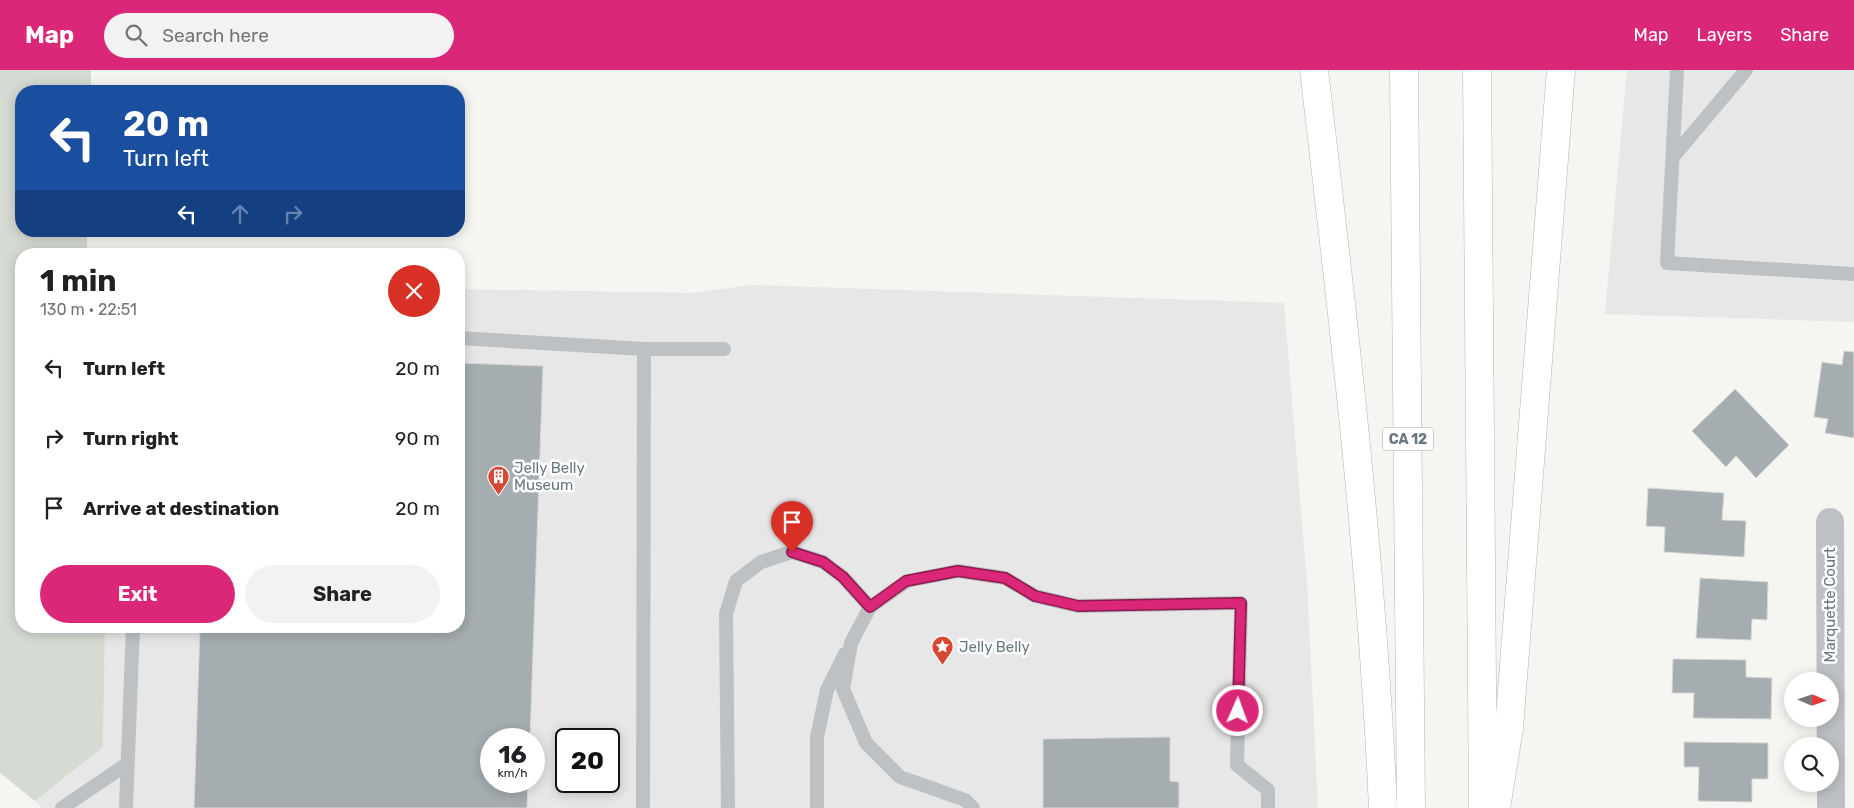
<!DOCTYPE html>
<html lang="en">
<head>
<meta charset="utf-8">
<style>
	body { margin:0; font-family:Rubik,sans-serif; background:#f2f2f2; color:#202124; height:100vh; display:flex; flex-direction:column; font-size:19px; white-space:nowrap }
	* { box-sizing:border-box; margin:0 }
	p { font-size:16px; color:#757577 }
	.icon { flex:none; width:28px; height:28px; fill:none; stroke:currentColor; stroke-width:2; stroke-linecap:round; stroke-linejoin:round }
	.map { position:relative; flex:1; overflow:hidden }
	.side { position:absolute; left:15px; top:178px; width:450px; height:385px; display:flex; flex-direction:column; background:#fff; border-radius:20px; box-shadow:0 2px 12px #0003 }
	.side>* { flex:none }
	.banner { position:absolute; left:15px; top:15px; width:450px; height:152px; border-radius:20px; box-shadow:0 2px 12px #0003; background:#1a4fa0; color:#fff; overflow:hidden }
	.needle { width:32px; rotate:92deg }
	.fabs { position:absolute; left:1784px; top:602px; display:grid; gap:10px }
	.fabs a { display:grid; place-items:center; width:55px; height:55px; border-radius:50%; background:#fff; box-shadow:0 2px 12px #0003; font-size:25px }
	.speed { position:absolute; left:480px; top:658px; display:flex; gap:10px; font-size:25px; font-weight:700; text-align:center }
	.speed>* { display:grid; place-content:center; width:65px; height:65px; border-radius:50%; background:#fff; box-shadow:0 2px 12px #0003; line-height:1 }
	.speed small { font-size:12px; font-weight:400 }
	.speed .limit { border:2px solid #111; border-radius:8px; background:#fff; color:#111 }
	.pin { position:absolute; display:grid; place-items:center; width:42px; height:42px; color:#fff; margin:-51px -21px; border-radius:50% 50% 50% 0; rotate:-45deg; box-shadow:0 0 5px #0007 }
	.pin .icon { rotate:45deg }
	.me { position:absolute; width:55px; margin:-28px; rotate:2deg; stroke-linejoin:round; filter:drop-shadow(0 0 4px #0008) }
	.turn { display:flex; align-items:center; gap:18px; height:105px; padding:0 25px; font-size:22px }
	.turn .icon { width:65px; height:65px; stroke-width:2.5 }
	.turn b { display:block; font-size:35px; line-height:42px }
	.lanes { display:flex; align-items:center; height:48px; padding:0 25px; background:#0003; justify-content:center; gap:25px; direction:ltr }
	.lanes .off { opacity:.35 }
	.round { display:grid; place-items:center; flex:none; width:52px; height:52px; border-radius:26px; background:#f2f2f2 }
	.summary { display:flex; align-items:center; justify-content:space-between; height:85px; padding:0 25px }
	h1 { font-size:30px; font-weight:700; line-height:38px }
	.cta { display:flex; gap:10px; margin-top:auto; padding:10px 25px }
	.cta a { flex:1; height:58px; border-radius:30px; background:#db2777; color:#fff; font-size:20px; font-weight:700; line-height:58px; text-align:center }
	.cta a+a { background:#f2f2f2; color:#202124 }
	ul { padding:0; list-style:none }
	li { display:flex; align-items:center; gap:15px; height:70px; padding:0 25px }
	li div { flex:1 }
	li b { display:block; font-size:19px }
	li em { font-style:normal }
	header { display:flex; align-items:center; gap:30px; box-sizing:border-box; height:70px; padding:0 25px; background:#db2777; color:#fff }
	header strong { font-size:24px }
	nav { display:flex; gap:28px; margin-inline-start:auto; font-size:18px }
	.search { width:350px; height:45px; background:#f2f2f2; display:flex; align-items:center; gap:12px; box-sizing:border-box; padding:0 18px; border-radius:28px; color:#757577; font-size:19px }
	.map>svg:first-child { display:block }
	.built { fill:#e6e7e6; fill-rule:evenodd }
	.green { fill:#d5dad2 }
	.building { fill:#a5adb1; stroke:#d7d7d5 }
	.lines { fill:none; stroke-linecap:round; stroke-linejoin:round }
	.highway-casing { stroke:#b0b5b7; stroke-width:29 }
	.lane { stroke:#bdc1c4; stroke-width:14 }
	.street { stroke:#bdc1c4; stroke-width:28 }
	.highway { stroke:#fff; stroke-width:28 }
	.route-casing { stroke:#8e194d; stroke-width:12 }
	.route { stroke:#db2777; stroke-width:9 }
	.labels { text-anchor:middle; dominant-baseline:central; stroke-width:5; stroke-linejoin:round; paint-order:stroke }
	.shield { fill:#fff; stroke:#95a0a7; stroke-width:1 }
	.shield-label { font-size:14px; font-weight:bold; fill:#677881 }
	.poi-label { font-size:15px; fill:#677881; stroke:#fff; text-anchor:start }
	.street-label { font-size:15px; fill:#677881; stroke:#fff }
</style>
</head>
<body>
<header>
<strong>Map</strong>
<div class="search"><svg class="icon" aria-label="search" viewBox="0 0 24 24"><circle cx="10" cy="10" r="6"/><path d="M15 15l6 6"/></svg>Search here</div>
<nav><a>Map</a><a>Layers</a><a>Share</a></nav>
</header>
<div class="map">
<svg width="1854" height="738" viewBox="0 0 1854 738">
	<rect width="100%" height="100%" fill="#f5f5f2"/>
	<!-- built -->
	<g class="built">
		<polygon points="1627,0 1854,0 1854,252 1605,244"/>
		<path d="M752 215 1284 233 1307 513 1318 738H42L35 731 103 677 105 556H459V219L690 223ZM491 669H534V711H491ZM566 669H609V711H566Z"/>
	</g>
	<!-- green -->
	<polygon class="green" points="0,0 91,0 91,21 21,21 21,161 87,161 87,184 21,184 21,556 105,556 103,677 35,731 0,703"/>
	<!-- building -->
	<g class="building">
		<polygon points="1844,281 1854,282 1854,368 1825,363 1828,349 1814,347 1822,292 1842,295"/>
		<polygon points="459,293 543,296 530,669 491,669 491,711 528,711 527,738 194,738 200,556 459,556"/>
		<polygon points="1735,319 1789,375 1756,408 1736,386 1726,397 1692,361"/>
		<polygon points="1648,418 1724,423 1722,450 1746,451 1744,487 1664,482 1665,457 1646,456"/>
		<polygon points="1700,508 1768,512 1767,550 1752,549 1751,570 1696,568"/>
		<polygon points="1673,589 1746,590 1746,607 1772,608 1771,649 1693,648 1694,623 1672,623"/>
		<polygon points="1170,667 1170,711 1179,712 1179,738 1043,738 1043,669"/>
		<polygon points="1684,672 1768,673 1768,709 1752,709 1752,732 1698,731 1699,697 1684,697"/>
	</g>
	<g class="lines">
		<defs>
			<g id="highway">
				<path d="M1314 0C1343 246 1372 491 1383 738"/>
				<polyline points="1404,0 1411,738"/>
				<polyline points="1477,0 1483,737"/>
				<polyline points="1496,738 1509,658 1561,0"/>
			</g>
		</defs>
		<!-- highway casing -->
		<use href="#highway" class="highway-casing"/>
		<!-- lane -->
		<g class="lane">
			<polyline points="1677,0 1667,193 1854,204"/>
			<polyline points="1673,87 1746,0"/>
			<polyline points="459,268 644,279"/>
			<polyline points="62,738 127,694"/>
			<polyline points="126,738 133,556"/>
			<polyline points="643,738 644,279 724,279"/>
			<polyline points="728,738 726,544 736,511 761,492 792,482 823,492 843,507 870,537"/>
			<polyline points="817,738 817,667 827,620 845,584"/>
			<polyline points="973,738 965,730 900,707 866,673 843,619 851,573 870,537 907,511 958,501 1005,508 1035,526 1078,536 1241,533 1237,695 1268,720 1268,738"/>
		</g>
		<!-- street -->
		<polyline class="street" points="1830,452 1831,738"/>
		<!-- highway -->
		<use href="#highway" class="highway"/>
	</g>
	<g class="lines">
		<defs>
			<polyline id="route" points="792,482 823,492 843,507 870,537 906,511 958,501 1005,508 1035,526 1078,536 1241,533 1238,641"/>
		</defs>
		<!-- route casing -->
		<use href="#route" class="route-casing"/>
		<!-- route -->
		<use href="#route" class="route"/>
	</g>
	<!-- icons -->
	<defs>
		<symbol id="building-pin" viewBox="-11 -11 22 30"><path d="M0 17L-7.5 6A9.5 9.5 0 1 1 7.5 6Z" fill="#d44834" stroke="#fff"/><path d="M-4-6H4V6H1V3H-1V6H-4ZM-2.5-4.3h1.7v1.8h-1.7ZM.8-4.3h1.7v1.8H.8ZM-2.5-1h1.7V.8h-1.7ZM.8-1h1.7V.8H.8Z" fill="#fff"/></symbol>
		<symbol id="sight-pin" viewBox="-11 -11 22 30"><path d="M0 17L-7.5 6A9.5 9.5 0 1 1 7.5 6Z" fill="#d44834" stroke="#fff"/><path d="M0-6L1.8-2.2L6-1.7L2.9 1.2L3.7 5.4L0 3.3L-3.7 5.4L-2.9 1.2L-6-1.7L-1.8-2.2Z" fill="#fff"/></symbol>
	</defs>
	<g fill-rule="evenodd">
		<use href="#building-pin" x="486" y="394" width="25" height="34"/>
		<use href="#sight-pin" x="930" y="564" width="25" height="34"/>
	</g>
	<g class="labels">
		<!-- shield labels -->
		<rect class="shield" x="1383" y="357.5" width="50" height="23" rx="4"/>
		<g class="shield-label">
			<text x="1408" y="369">CA 12</text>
		</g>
		<!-- poi labels -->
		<g class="poi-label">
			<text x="514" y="398">Jelly Belly<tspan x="514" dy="17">Museum</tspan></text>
			<text x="959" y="577">Jelly Belly</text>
		</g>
		<!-- street labels -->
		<g class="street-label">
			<text transform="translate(1830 535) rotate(-90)">Marquette Court</text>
		</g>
	</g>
</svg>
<div class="fabs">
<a><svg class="needle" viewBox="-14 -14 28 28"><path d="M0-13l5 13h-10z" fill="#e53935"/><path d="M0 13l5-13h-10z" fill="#757577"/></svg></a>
<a><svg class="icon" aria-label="search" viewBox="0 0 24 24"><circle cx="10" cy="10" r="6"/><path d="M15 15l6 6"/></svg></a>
</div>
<div class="speed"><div>16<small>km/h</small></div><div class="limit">20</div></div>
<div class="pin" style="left:792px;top:482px;background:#d93025"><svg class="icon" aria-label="arrive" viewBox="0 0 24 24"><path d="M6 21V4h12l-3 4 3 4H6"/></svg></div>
<svg class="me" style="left:1238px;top:641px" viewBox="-20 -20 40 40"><circle r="17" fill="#db2777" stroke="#fff" stroke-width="3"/><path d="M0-11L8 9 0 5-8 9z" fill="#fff"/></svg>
<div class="banner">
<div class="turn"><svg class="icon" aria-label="left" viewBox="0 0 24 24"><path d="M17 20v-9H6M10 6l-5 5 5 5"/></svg><div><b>20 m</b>Turn left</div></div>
<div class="lanes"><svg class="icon" aria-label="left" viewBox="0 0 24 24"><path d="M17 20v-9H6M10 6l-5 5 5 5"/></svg><svg class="icon off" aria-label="ahead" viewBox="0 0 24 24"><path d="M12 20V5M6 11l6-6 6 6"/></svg><svg class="icon off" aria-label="right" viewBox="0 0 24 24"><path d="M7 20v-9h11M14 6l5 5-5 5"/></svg></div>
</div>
<section class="side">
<div class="summary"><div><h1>1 min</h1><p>130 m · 22:51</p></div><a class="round" style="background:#d93025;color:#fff"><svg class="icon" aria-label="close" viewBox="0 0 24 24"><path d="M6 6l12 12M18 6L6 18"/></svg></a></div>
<ul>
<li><svg class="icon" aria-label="left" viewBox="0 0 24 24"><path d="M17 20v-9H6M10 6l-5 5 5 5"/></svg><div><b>Turn left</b></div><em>20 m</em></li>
<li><svg class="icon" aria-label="right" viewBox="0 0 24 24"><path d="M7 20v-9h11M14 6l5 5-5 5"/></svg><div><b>Turn right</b></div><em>90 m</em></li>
<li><svg class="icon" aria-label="arrive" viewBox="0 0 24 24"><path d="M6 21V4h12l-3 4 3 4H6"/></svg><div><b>Arrive at destination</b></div><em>20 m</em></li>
</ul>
<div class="cta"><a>Exit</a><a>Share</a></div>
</section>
</div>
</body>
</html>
